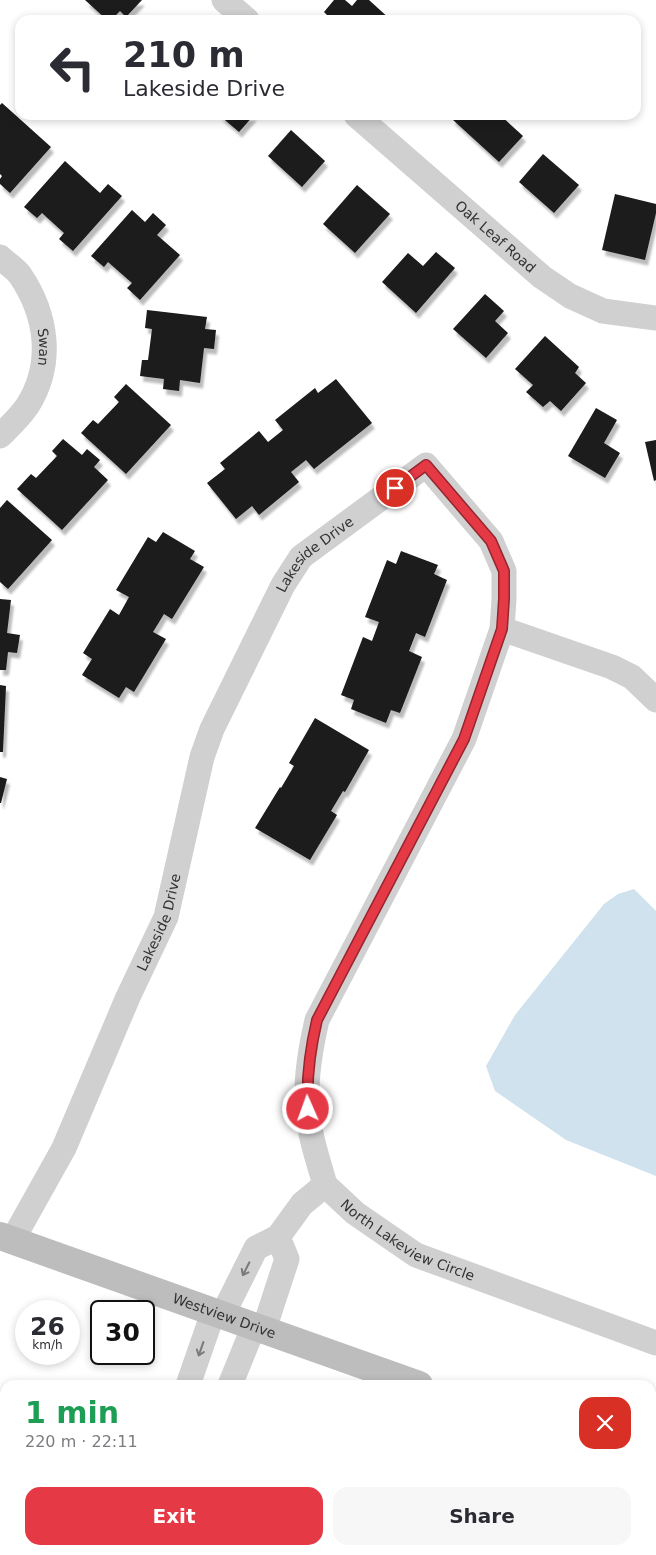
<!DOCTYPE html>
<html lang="en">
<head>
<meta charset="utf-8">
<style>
	body { margin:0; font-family:"DejaVu Sans",sans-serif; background:#f7f7f7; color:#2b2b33; height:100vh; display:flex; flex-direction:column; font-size:19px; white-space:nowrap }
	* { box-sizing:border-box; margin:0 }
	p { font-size:16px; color:#7c7c81 }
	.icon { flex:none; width:28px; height:28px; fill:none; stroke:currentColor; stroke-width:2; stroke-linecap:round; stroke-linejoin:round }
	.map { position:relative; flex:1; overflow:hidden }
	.sheet { position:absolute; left:0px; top:1380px; width:656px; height:175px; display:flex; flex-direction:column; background:#fff; border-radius:15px 15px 0 0; box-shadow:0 2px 8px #0003 }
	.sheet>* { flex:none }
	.banner { position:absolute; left:15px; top:15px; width:626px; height:105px; border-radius:15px; box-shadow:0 2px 8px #0003; background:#fff; color:#2b2b33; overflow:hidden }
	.speed { position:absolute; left:15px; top:1300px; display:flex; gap:10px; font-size:25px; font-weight:700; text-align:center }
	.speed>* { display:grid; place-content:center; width:65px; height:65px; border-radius:50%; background:#fff; box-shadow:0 2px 8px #0003; line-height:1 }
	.speed small { font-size:12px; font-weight:400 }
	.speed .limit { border:2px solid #111; border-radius:8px; background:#fff; color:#111 }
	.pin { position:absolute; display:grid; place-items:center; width:42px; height:42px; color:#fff; margin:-21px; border:2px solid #fff; border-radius:50%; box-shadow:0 1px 5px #0007 }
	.me { position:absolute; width:55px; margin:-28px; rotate:358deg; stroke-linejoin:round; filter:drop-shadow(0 0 4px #0008) }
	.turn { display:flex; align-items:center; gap:18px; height:105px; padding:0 25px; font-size:22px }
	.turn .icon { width:65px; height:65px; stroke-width:2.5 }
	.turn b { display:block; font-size:35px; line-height:42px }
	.round { display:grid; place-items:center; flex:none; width:52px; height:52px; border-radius:15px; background:#f7f7f7 }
	.headline { display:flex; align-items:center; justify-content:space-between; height:85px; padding:0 25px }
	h1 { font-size:30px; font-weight:600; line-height:38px; color:#1e9e55 }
	.cta { display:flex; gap:10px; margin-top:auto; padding:10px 25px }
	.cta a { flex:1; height:58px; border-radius:15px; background:#e63946; color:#fff; font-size:20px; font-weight:600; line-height:58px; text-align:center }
	.cta a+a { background:#f7f7f7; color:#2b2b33 }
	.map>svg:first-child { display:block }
	.water { fill:#cfe2ee }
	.building { fill:#1a1a1a; filter:url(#shadow) }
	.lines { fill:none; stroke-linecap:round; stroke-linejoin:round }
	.street { stroke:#d0d0d0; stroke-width:25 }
	.secondary { stroke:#bdbdbd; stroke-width:28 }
	.oneway { stroke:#7a7a7a }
	.route-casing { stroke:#96252e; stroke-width:12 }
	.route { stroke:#e63946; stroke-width:9 }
	.labels { text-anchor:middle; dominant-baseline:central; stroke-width:5; stroke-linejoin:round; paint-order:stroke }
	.street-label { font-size:14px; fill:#333; stroke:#fff }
</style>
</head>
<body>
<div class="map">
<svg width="656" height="1555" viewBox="0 0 656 1555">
	<defs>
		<filter id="shadow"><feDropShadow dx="3" dy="5.5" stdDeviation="1" flood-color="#0004"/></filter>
	</defs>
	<rect width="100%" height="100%" fill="#fff"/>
	<!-- water -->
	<polygon class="water" points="634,889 656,911 656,1176 566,1140 495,1091 486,1066 515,1015 604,904 618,894"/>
	<!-- building -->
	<g class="building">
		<polygon points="85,0 142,0 126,17 120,11 111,20 107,20"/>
		<polygon points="334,0 345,0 352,6 357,0 369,0 391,20 332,20 324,12"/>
		<polygon points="2,103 51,147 10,193 0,184 0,179 2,176 0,174 0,105"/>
		<polygon points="219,115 254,115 239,132"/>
		<polygon points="455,115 500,115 523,136 499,162 452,119"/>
		<polygon points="291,130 325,161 302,187 268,156"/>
		<polygon points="543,154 579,185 554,213 519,182"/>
		<polygon points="65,161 100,193 108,184 122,196 73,251 59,239 64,233 42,213 37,218 24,207"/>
		<polygon points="357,185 390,214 355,253 323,224"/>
		<polygon points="615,194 656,204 656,213 645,260 602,250"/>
		<polygon points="132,210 145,222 153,213 166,225 157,235 180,255 140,300 127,288 132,283 108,262 104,267 91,256"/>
		<polygon points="436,252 455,268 416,313 382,282 408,253 423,266"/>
		<polygon points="485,294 504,311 495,321 508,333 486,358 453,329"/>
		<polygon points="147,310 207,317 205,329 216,330 214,349 204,348 200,383 180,380 179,391 163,389 164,379 140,376 142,360 148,360 152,329 145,328"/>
		<polygon points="545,336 579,367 575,373 586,383 561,411 550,401 543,407 526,392 533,385 515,369"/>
		<polygon points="336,379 372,423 314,469 306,460 291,472 299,482 259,515 252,506 236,519 207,483 225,469 220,463 259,431 268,442 283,430 275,420 315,388 318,393"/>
		<polygon points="126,384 171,425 126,474 81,433 93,420 98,424 119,402 114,397"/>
		<polygon points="596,408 617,420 604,443 620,453 605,478 568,456"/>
		<polygon points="63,439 82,455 87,449 100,460 94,467 108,480 62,530 17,489 31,474 36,478 57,456 52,451"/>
		<polygon points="656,440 656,480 654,481 645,442"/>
		<polygon points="7,500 52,540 8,589 0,582 0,508"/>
		<polygon points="163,532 195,551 190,559 204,567 172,619 164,614 153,632 166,639 134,692 126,687 119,698 82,675 92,659 83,653 110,609 119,615 129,597 116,590 148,537 156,542"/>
		<polygon points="401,551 438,565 434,574 447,580 425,637 416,633 409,651 422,657 400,713 391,710 386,723 351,709 354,700 341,695 363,637 372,641 379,622 365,617 387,560 396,564"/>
		<polygon points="0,599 11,600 7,633 20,635 17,653 8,652 6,670 0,670"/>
		<polygon points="0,685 6,686 3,752 0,752"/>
		<polygon points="315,718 369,750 345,792 343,791 331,811 337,815 310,860 255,828 280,787 281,788 294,766 289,763"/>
		<polygon points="0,777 7,779 1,803 0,803"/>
	</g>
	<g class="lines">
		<!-- street -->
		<g class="street">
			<polyline points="224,0 247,20"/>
			<path id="s1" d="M356 115 542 277 570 296 603 311 656 318"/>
			<path id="s2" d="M0 257C6 263 15 268 20 275 47 315 54 363 28 405 21 416 9 427 0 436"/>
			<polyline points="502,629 612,667 632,677 656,700"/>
			<path id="s3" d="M12 1241 64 1148 128 997 166 917 202 757 212 729 283 585 301 557 426 465 491 541 504 571V599L502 629 464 739 317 1020C309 1055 303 1092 310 1128 313 1147 320 1166 325 1185"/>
			<path id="s4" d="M222 1316 256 1248 278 1237 302 1204 325 1185 355 1213 416 1255 656 1343"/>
			<polyline points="264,1329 287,1259 278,1237"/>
			<polyline points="188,1385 213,1313"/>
			<polyline points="230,1385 254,1326"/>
			<polyline points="110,1555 115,1550"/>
		</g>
		<!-- secondary -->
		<g class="secondary">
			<path id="s5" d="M0 1236 419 1385"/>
			<polyline points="651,1470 656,1472"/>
		</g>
	</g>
	<!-- one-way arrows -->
	<defs><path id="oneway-shaft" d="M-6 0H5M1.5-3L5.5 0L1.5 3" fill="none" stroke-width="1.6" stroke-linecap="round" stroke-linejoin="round" transform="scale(1.25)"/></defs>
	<g class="oneway">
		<use href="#oneway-shaft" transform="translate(246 1269) rotate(117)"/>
		<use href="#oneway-shaft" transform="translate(201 1349) rotate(109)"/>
	</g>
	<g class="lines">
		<defs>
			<path id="route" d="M308 1109C306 1078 310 1050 317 1020L464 739 502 629 504 599V571L491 541 426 465 395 488"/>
		</defs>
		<!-- route casing -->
		<use href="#route" class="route-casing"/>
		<!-- route -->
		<use href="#route" class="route"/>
	</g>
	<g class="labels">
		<!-- street labels -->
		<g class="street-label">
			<text stroke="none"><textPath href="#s1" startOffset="185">Oak Leaf Road</textPath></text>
			<text stroke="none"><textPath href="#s2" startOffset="104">Swan</textPath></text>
			<text stroke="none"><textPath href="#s3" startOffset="758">Lakeside Drive</textPath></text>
			<text stroke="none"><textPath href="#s3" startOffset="352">Lakeside Drive</textPath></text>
			<text stroke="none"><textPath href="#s4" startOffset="272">North Lakeview Circle</textPath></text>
			<text stroke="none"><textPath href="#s5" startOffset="238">Westview Drive</textPath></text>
		</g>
	</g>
</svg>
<div class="speed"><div>26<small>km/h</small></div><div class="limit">30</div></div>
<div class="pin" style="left:395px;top:488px;background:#d93025"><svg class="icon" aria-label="arrive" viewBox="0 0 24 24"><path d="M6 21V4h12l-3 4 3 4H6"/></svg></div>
<svg class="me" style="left:308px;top:1109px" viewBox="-20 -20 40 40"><circle r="17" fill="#e63946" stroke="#fff" stroke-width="3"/><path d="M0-11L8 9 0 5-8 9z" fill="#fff"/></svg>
<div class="banner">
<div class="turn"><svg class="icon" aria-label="left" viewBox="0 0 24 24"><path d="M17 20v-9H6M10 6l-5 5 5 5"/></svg><div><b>210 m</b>Lakeside Drive</div></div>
</div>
<section class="sheet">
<div class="headline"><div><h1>1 min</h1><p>220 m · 22:11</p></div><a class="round" style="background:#d93025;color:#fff"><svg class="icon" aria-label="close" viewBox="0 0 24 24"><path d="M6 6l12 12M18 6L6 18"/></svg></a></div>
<div class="cta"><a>Exit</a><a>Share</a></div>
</section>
</div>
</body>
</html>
